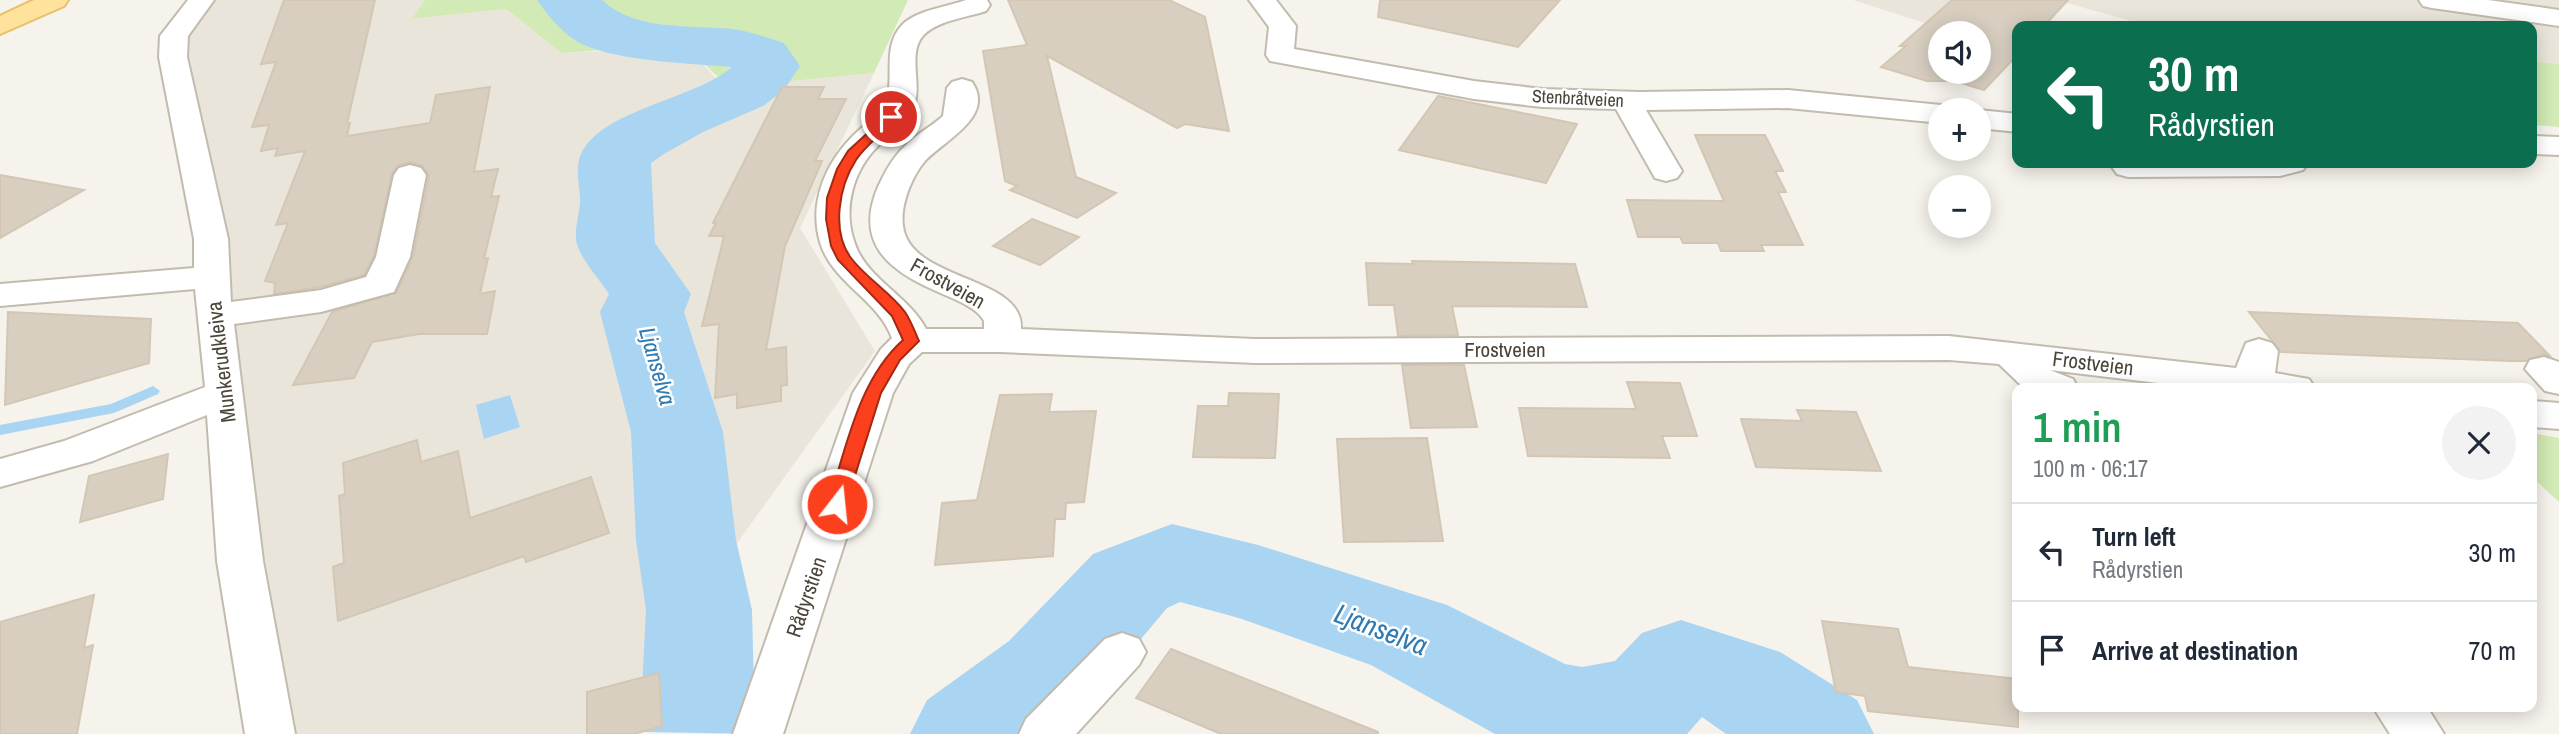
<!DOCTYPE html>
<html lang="en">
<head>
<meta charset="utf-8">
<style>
	body { margin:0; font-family:"Archivo Narrow",sans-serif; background:#f2f2f3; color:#1f2937; height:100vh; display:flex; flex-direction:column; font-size:26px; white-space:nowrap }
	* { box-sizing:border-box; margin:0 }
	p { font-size:23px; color:#747a83 }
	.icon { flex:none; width:38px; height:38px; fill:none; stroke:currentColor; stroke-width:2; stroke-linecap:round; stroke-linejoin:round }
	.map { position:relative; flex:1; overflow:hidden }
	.panel { position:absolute; left:2012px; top:383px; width:525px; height:329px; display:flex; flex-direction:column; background:#fff; border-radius:14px; box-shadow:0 4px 18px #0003 }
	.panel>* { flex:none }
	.banner { position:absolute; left:2012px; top:21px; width:525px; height:147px; border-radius:14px; box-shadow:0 4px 18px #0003; background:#0b6e4f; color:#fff; overflow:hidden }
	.tools { position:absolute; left:1928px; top:21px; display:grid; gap:14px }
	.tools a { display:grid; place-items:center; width:63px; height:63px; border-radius:50%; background:#fff; box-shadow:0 4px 18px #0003; font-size:35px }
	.pin { position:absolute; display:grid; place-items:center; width:60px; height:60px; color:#fff; margin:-30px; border:4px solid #fff; border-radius:50%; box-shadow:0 2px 7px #0007 }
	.me { position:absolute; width:77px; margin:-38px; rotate:16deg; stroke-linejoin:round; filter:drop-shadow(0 0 5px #0008) }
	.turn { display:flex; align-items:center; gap:24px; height:147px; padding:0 21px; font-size:32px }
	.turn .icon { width:91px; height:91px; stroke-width:2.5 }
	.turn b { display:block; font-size:49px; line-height:60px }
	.round { display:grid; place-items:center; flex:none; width:74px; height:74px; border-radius:37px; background:#f2f2f3 }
	.head { display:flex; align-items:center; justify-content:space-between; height:119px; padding:0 21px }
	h1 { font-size:42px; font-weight:600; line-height:52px; color:#1e9e55 }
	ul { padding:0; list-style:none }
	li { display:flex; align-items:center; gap:21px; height:98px; padding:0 21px; border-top:2px solid #e0e1e3 }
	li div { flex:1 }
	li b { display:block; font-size:26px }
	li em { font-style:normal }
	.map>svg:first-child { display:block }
	.residential { fill:#eae5da }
	.green { fill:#d2eab5 }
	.water { fill:#a9d4f2 }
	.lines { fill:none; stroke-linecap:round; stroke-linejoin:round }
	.stream { fill:#a9d4f2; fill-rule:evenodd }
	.river { fill:#a9d4f2; fill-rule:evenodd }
	.building { fill:#d8cfc1; stroke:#d3c7b4; stroke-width:2; fill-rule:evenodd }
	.minor-casing { stroke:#c2bbae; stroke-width:4 }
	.major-casing { stroke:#e6c16a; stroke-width:4 }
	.minor { fill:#fff; fill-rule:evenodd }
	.major { fill:#ffe39c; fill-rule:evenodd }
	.route { fill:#fc3f1d; stroke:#a42913; stroke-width:2 }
	.labels { text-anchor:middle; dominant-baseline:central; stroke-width:5; stroke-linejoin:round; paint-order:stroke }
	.far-street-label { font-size:18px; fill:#4b4439; stroke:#fff }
	.street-label { font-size:21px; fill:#4b4439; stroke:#fff }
	.water-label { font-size:23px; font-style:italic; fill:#2e7ab2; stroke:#fff }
	.near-water-label { font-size:28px; font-style:italic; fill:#2e7ab2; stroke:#fff }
</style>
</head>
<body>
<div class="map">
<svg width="2559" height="734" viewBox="0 0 2559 734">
	<rect width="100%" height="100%" fill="#f6f3ec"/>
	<!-- residential -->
	<g class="residential">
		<polygon points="199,0 425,0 413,19 506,9 561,53 648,49 695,56 715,77 730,87 874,73 800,228 875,351 600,734 287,734 167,55"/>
		<polygon points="1853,0 2040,0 1979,33 1956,33"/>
		<polygon points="2056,0 2559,0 2559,64 2532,61 2532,26 2149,26"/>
	</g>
	<!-- green -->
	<g class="green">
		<path d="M425 0H908L874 73 730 87C719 80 702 59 692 56 652 42 603 51 561 53L506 9 412 19Z"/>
		<polygon points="2532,61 2559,64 2559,127 2532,125"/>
		<polygon points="2532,433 2559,438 2559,502 2532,477"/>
	</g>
	<!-- water -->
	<polygon class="water" points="510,395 520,427 484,439 476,405"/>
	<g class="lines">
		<!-- stream -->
		<polygon class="stream" points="153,386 160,391 158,394 114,413 0,435 0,425 111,404"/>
		<!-- river -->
		<g class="river">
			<path d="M537 0H602C635 31 689 25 732 29 749 31 767 38 784 43L800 66 784 90 763 106 703 132 664 154 651 163 655 243 691 294 684 312 723 432 736 540 752 610 754 689 760 734 645 732 642 689 646 610 636 540 631 432 600 312 609 294C600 280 582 261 577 244 573 230 581 211 580 196 579 182 575 168 581 154 602 109 696 99 732 67 692 63 601 62 569 36 557 26 546 13 537 0Z"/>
			<polygon points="1172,524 1258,545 1447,605 1565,664 1582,667 1615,661 1642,633 1681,620 1780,652 1857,700 1874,734 1726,734 1702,717 1687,734 1495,734 1371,665 1239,618 1180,602 1167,608 1087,703 1050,734 910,734 927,700 1009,641 1093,554"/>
		</g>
	</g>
	<!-- building -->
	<g class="building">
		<polygon points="284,0 375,0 347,124 350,123 347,136 430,123 436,95 490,87 474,172 498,169 491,197 499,196 484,259 488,258 480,294 495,291 487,334 419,334 372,342 354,378 293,385 332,312 396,293 413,257 429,176 423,166 411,162 398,165 392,173 374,256 364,275 320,287 274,294 275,283 265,281 288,223 276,225 305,151 275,156 278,148 261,151 269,125 252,127 276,62 261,64"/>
		<polygon points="1008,0 1169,0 1205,17 1229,131 1185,124 1177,128 1047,56 1076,177 1116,193 1077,218 1010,190 1017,186 1005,181 983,51 1027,45"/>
		<polygon points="1380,0 1560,0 1518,47 1378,17"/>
		<path d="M1952 0H2068L2044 26H2018V54L1984 90 1955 81H1927L1881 67 1906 46H1900ZM1941 33H1979V72H1941Z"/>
		<polygon points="782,87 824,87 818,99 846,99 815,161 822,161 785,246 766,350 786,347 787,385 781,386 781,401 737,408 737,394 715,398 719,324 702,326 724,236 709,236 716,223 713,223"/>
		<polygon points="1438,96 1508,110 1577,124 1546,183 1399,150"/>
		<polygon points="1695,135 1765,135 1783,171 1775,171 1786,192 1778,192 1803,245 1761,245 1764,251 1721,251 1718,243 1683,243 1680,237 1638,237 1627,200 1724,201"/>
		<polygon points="0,175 84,190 0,238"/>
		<polygon points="1032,219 1079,237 1040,265 993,246"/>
		<polygon points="1412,261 1575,264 1587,307 1452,306 1458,335 1398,336 1394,305 1369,305 1366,263 1413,264"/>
		<polygon points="8,312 151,319 149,363 5,405"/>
		<polygon points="2249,312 2518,323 2550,356 2543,354 2526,361 2511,361 2281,352"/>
		<polygon points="1402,365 1464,365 1477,427 1411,428"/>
		<polygon points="1627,382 1680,383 1697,436 1662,436 1670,458 1528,456 1519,408 1636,409"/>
		<polygon points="1229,393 1279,394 1275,458 1193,457 1198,406 1228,406"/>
		<polygon points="1052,394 1049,412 1096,411 1084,502 1066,503 1065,519 1055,519 1053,556 935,565 942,503 977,500 1000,395"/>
		<polygon points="1797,410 1856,412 1881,471 1756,467 1741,419 1802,421"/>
		<polygon points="1427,438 1443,541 1344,542 1337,439"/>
		<polygon points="417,440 421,462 458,451 470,518 591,477 609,533 526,562 524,556 338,621 333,567 344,563 339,496 345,494 343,463"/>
		<polygon points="168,454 163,499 80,522 89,476"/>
		<polygon points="94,595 84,648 93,645 77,734 0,734 0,622"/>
		<polygon points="1822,621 1898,629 1908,667 2018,679 2018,727 1868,711 1865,696 1836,692"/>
		<polygon points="1171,649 1378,732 1378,734 1221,734 1136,698"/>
		<polygon points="659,673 662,726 634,734 587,734 587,692"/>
	</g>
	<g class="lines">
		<defs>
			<g id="minor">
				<polygon points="188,0 214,0 188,36 187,57 228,239 231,302 321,290 366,277 376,257 394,175 399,168 410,165 421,168 426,175 410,257 394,292 321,312 234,324 263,561 295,734 245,734 217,561 207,415 93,461 0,487 0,459 64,441 205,387 195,289 0,306 0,284 194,268 194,239 159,57 160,36"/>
				<path d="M966 0H987L990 5 986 11C969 17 934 21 922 37 908 55 922 85 914 105 907 122 891 132 879 145 853 170 842 209 855 244 867 279 909 296 926 329H984V321C977 306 948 297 934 290 886 269 855 241 878 187 885 172 893 157 905 146 916 134 931 127 943 116L947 88 952 82 962 79 972 82C996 117 943 141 925 161 912 176 900 205 903 226 910 282 1024 275 1021 329L1255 339 1949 336 2236 368 2246 343 2259 339 2272 343 2278 351 2275 373 2309 379 2315 388H2199L2050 370 2073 379 2078 388H2024L1999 364 1949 360 1255 363 1000 352H922L909 364 893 393 783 734H733L853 393 881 349 892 338C878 299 832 283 820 242 808 201 827 160 857 132 865 124 878 117 884 106 897 80 880 49 902 25 917 10 947 7 966 0Z"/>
				<polygon points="1249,0 1276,0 1296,26 1294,49 1474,81 1542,89 1640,92 1788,90 1941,105 1953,110 1941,110 1941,123 1788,108 1646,110 1682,171 1677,178 1666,181 1655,178 1616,109 1542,107 1474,99 1270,61 1266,55 1269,27"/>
				<polygon points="2419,0 2488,0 2559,10 2559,26 2432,8 2423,6"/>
				<polygon points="1978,110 1979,110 2018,114 2018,132 1979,128"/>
				<polygon points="2532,136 2559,137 2559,155 2532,154"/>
				<polygon points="2115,163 2308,163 2303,170 2280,176 2128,177 2117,174 2112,167"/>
				<polygon points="2544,357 2559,362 2559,394 2545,391 2525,369 2530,360"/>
				<polygon points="2532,401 2559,403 2559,429 2532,427"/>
				<polygon points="1122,633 1139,639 1146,652 1139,665 1076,734 1019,734 1026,719 1105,639"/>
				<polygon points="2373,707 2427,707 2444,734 2390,734"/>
			</g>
			<polygon id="major" points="34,0 68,0 64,6 0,34 0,16"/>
		</defs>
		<!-- minor casing -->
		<use href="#minor" class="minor-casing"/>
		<!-- major casing -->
		<use href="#major" class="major-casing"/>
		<!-- minor -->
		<use href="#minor" class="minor"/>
		<!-- major -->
		<use href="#major" class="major"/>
	</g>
	<!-- route -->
	<path class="route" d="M887 115 897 117C885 132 866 144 856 160 839 186 831 231 851 258 866 278 890 292 905 312 911 321 915 332 919 341L900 360 881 393 846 504 837 510 828 504C846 449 858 380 903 340L892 316 838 260 831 246 826 219 827 198 837 169 848 151Z"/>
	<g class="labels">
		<!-- far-street labels -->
		<g class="far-street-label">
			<text transform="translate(1578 98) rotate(3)">Stenbråtveien</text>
		</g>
		<!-- street labels -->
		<g class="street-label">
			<text transform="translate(948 283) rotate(29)">Frostveien</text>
			<text x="1505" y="349">Frostveien</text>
			<text transform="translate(221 362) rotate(-97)">Munkerudkleiva</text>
			<text transform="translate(2093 363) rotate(7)">Frostveien</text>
			<text transform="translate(806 597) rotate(-71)">Rådyrstien</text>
		</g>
		<!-- water labels -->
		<g class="water-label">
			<text transform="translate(658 366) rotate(74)">Ljanselva</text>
		</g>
		<!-- near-water labels -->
		<g class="near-water-label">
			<text transform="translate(1381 629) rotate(21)">Ljanselva</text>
		</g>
	</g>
</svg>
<div class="tools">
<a><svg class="icon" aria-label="sound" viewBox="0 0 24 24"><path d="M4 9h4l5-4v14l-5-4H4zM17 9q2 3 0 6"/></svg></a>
<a>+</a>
<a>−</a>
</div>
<div class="pin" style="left:891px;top:117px;background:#d93025"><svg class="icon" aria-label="arrive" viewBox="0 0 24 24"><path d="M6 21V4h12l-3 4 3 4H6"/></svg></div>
<svg class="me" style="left:837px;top:504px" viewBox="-20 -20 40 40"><circle r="17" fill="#fc3f1d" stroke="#fff" stroke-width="3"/><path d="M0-11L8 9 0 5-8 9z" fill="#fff"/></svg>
<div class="banner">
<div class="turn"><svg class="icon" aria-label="left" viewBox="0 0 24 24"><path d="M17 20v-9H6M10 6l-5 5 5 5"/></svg><div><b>30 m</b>Rådyrstien</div></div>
</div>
<section class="panel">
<div class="head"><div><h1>1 min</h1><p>100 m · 06:17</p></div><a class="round"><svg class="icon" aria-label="close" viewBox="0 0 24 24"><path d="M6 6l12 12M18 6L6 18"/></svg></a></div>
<ul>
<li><svg class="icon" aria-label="left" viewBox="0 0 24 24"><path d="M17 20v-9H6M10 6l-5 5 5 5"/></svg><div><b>Turn left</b><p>Rådyrstien</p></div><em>30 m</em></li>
<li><svg class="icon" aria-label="arrive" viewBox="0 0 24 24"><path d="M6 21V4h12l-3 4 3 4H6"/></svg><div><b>Arrive at destination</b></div><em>70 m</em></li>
</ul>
</section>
</div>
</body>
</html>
